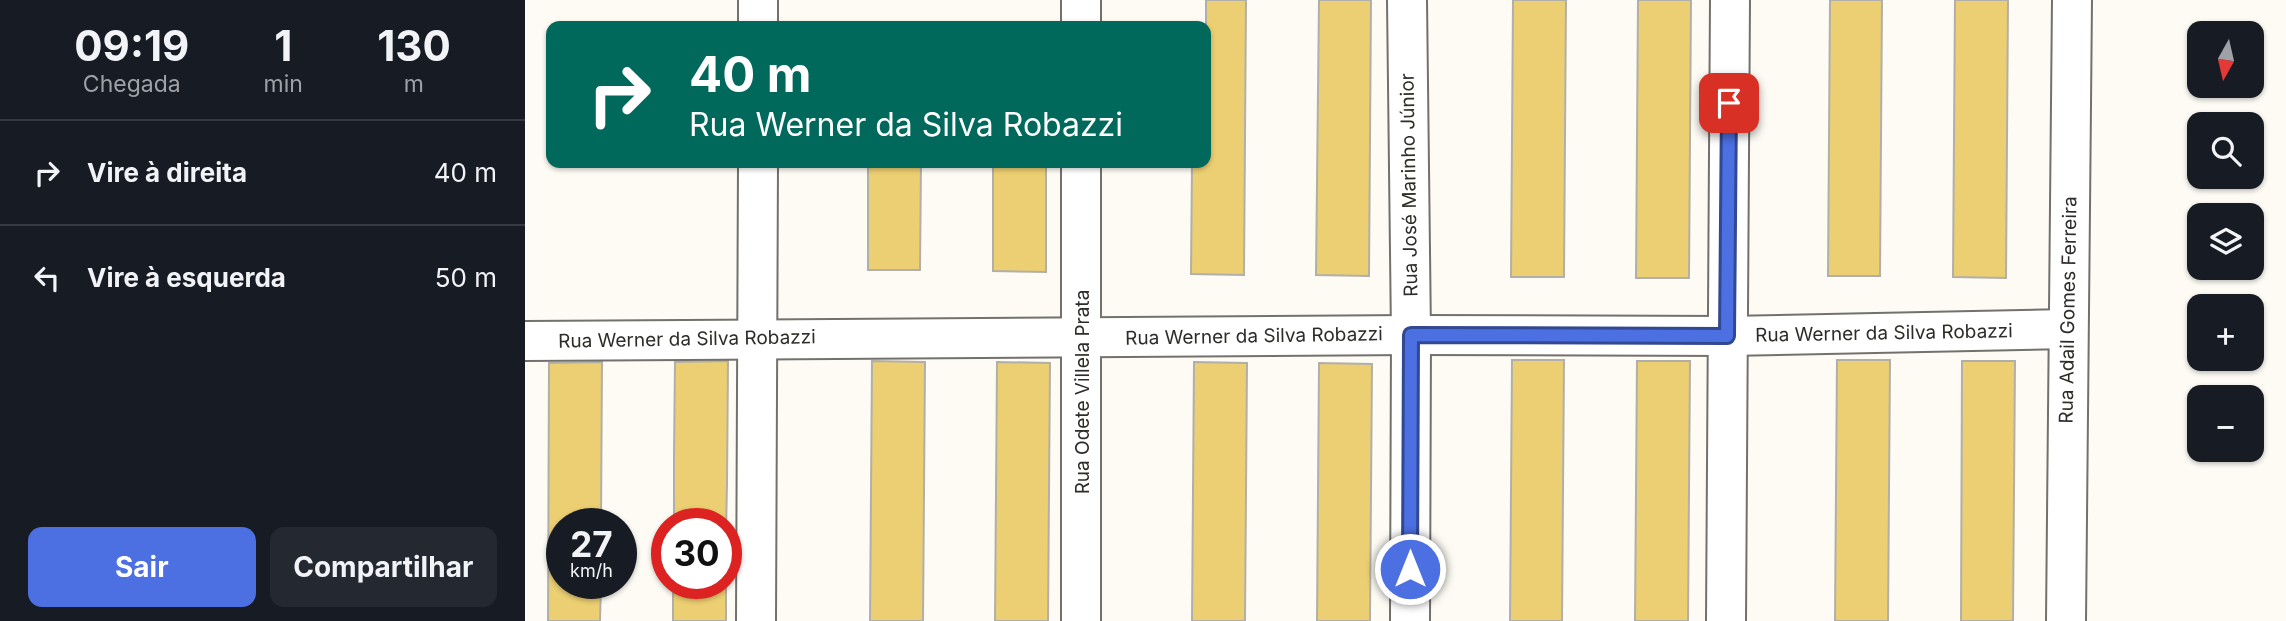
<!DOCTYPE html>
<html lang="pt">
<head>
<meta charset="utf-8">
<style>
	body { margin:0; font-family:Inter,sans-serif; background:#242831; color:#f1f3f6; height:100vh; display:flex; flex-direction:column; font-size:26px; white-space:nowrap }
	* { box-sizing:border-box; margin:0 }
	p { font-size:23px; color:#9ea1a6 }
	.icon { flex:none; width:38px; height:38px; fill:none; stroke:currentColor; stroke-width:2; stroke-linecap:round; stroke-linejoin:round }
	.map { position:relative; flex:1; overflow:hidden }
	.details { display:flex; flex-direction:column; background:#171b24; width:525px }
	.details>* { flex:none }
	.banner { position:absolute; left:21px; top:21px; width:665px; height:147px; border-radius:14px; box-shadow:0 2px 5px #0004; background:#00695c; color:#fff; overflow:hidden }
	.needle { width:46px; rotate:188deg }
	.fabs { position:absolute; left:1662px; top:21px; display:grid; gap:14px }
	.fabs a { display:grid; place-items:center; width:77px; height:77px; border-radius:14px; background:#171b24; box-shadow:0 2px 5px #0004; font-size:35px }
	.speed { position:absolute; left:21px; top:508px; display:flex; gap:14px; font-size:35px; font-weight:700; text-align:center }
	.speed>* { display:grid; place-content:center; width:91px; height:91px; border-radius:50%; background:#171b24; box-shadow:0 2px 5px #0004; line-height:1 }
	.speed small { font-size:18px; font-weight:400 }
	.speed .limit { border:10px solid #d22; background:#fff; color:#111 }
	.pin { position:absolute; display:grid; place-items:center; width:60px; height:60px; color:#fff; margin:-30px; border-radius:14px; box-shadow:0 4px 10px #0006 }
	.me { position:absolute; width:77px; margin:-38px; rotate:0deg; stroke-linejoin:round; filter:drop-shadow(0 0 5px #0008) }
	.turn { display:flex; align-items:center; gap:24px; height:147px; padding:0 28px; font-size:32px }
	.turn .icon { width:91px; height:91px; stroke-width:2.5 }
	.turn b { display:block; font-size:49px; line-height:60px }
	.eta { display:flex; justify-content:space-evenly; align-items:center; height:119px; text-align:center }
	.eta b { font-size:42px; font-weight:700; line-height:49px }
	.primary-button { display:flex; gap:14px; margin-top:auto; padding:14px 28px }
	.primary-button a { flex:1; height:80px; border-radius:14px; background:#4c6fe2; color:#fff; font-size:28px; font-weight:700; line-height:80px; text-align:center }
	.primary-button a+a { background:#242831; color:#f1f3f6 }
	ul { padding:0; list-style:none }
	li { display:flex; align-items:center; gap:21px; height:105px; padding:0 28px; border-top:2px solid #363941 }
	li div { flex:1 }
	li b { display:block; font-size:26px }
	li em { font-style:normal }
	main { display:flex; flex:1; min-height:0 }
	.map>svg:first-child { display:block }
	.building { fill:#eccf72; stroke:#b1afa9; stroke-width:2 }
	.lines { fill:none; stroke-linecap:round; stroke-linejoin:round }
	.minor-casing { stroke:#73716c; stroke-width:42 }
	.tertiary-casing { stroke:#73716c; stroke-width:42 }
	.minor { stroke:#fff; stroke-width:38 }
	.tertiary { stroke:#fff; stroke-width:38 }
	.route-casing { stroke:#314893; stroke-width:18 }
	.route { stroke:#4c6fe2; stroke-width:12 }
	.labels { text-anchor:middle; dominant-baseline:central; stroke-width:7; stroke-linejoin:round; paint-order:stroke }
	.street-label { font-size:19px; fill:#2d2c29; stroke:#fff }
</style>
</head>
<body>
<main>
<section class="details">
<div class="eta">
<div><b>09:19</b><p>Chegada</p></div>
<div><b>1</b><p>min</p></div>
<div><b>130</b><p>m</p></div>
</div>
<ul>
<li><svg class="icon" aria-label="right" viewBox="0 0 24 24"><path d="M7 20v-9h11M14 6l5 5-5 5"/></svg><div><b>Vire à direita</b></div><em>40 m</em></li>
<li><svg class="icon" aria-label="left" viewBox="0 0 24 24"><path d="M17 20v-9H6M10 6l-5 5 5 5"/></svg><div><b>Vire à esquerda</b></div><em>50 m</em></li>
</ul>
<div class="primary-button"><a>Sair</a><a>Compartilhar</a></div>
</section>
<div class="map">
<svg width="1761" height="621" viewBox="0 0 1761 621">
	<rect width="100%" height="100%" fill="#fdfbf4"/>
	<!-- building -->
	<g class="building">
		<polygon points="681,0 721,0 719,275 666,274 667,163 681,163"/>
		<polygon points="794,0 846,0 844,276 791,275"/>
		<polygon points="988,0 1041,0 1039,277 986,277"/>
		<polygon points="1113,0 1166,0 1164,278 1111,278"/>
		<polygon points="1305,0 1357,0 1355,276 1303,276"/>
		<polygon points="1430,0 1483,0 1481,278 1428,277"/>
		<polygon points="343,163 396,163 395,270 343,270"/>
		<polygon points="468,163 521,163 521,272 468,271"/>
		<polygon points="987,360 1039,360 1037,621 985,621"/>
		<polygon points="1312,360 1365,360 1363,621 1310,621"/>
		<polygon points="203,361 202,484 201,532 201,523 149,523 149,456 150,362"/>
		<polygon points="347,361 400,362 398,621 345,621"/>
		<polygon points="1112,361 1165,361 1163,621 1110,621"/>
		<polygon points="1437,361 1490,361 1488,621 1436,621"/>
		<polygon points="77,362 76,523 37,523 37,583 76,583 75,621 23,621 24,363"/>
		<polygon points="472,362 525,363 523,621 470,621"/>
		<polygon points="669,362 722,363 720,621 667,621"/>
		<polygon points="794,363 847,364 845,621 792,621"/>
		<rect x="148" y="583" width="53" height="38"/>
	</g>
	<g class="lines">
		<defs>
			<g id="minor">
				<polyline points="233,0 233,26"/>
				<polyline points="556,0 556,26"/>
				<polyline points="882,0 886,335 885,621"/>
				<polyline points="0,341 886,335 1202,336 1543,329"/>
				<polyline points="231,621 233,163"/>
				<polyline points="556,621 556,163"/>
				<polyline points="1201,621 1205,0"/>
			</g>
			<polyline id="tertiary" points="1541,621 1547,0"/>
		</defs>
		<!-- minor casing -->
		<use href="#minor" class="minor-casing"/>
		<!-- tertiary casing -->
		<use href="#tertiary" class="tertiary-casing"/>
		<!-- minor -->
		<use href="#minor" class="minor"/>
		<!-- tertiary -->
		<use href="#tertiary" class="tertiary"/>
	</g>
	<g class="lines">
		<defs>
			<polyline id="route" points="885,569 886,335 1202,336 1204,103"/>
		</defs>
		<!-- route casing -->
		<use href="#route" class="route-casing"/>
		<!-- route -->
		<use href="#route" class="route"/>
	</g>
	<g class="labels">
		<!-- street labels -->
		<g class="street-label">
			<text transform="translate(884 185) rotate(-91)">Rua José Marinho Júnior</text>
			<text transform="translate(1543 310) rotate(-89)">Rua Adail Gomes Ferreira</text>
			<text transform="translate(1359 333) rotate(-1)">Rua Werner da Silva Robazzi</text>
			<text transform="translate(729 336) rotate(-1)">Rua Werner da Silva Robazzi</text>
			<text transform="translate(162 339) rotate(-1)">Rua Werner da Silva Robazzi</text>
			<text transform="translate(557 392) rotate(-90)">Rua Odete Villela Prata</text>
		</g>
	</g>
</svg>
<div class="fabs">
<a><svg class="needle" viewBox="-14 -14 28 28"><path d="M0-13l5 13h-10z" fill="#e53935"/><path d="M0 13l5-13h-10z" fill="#9ea1a6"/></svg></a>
<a><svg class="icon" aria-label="search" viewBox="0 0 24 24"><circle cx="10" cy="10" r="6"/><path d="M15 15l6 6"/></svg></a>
<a><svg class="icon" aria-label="layers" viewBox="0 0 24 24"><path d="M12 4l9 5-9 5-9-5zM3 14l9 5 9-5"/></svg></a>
<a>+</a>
<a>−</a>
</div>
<div class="speed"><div>27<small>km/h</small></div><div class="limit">30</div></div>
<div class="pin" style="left:1204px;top:103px;background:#d93025"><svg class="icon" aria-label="arrive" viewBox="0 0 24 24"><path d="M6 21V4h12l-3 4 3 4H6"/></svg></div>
<svg class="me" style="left:885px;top:569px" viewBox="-20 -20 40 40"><circle r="17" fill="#4c6fe2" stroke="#fff" stroke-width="3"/><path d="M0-11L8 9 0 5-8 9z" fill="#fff"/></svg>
<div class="banner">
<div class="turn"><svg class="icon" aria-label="right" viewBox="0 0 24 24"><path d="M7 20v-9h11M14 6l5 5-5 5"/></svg><div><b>40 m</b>Rua Werner da Silva Robazzi</div></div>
</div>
</div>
</main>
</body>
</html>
